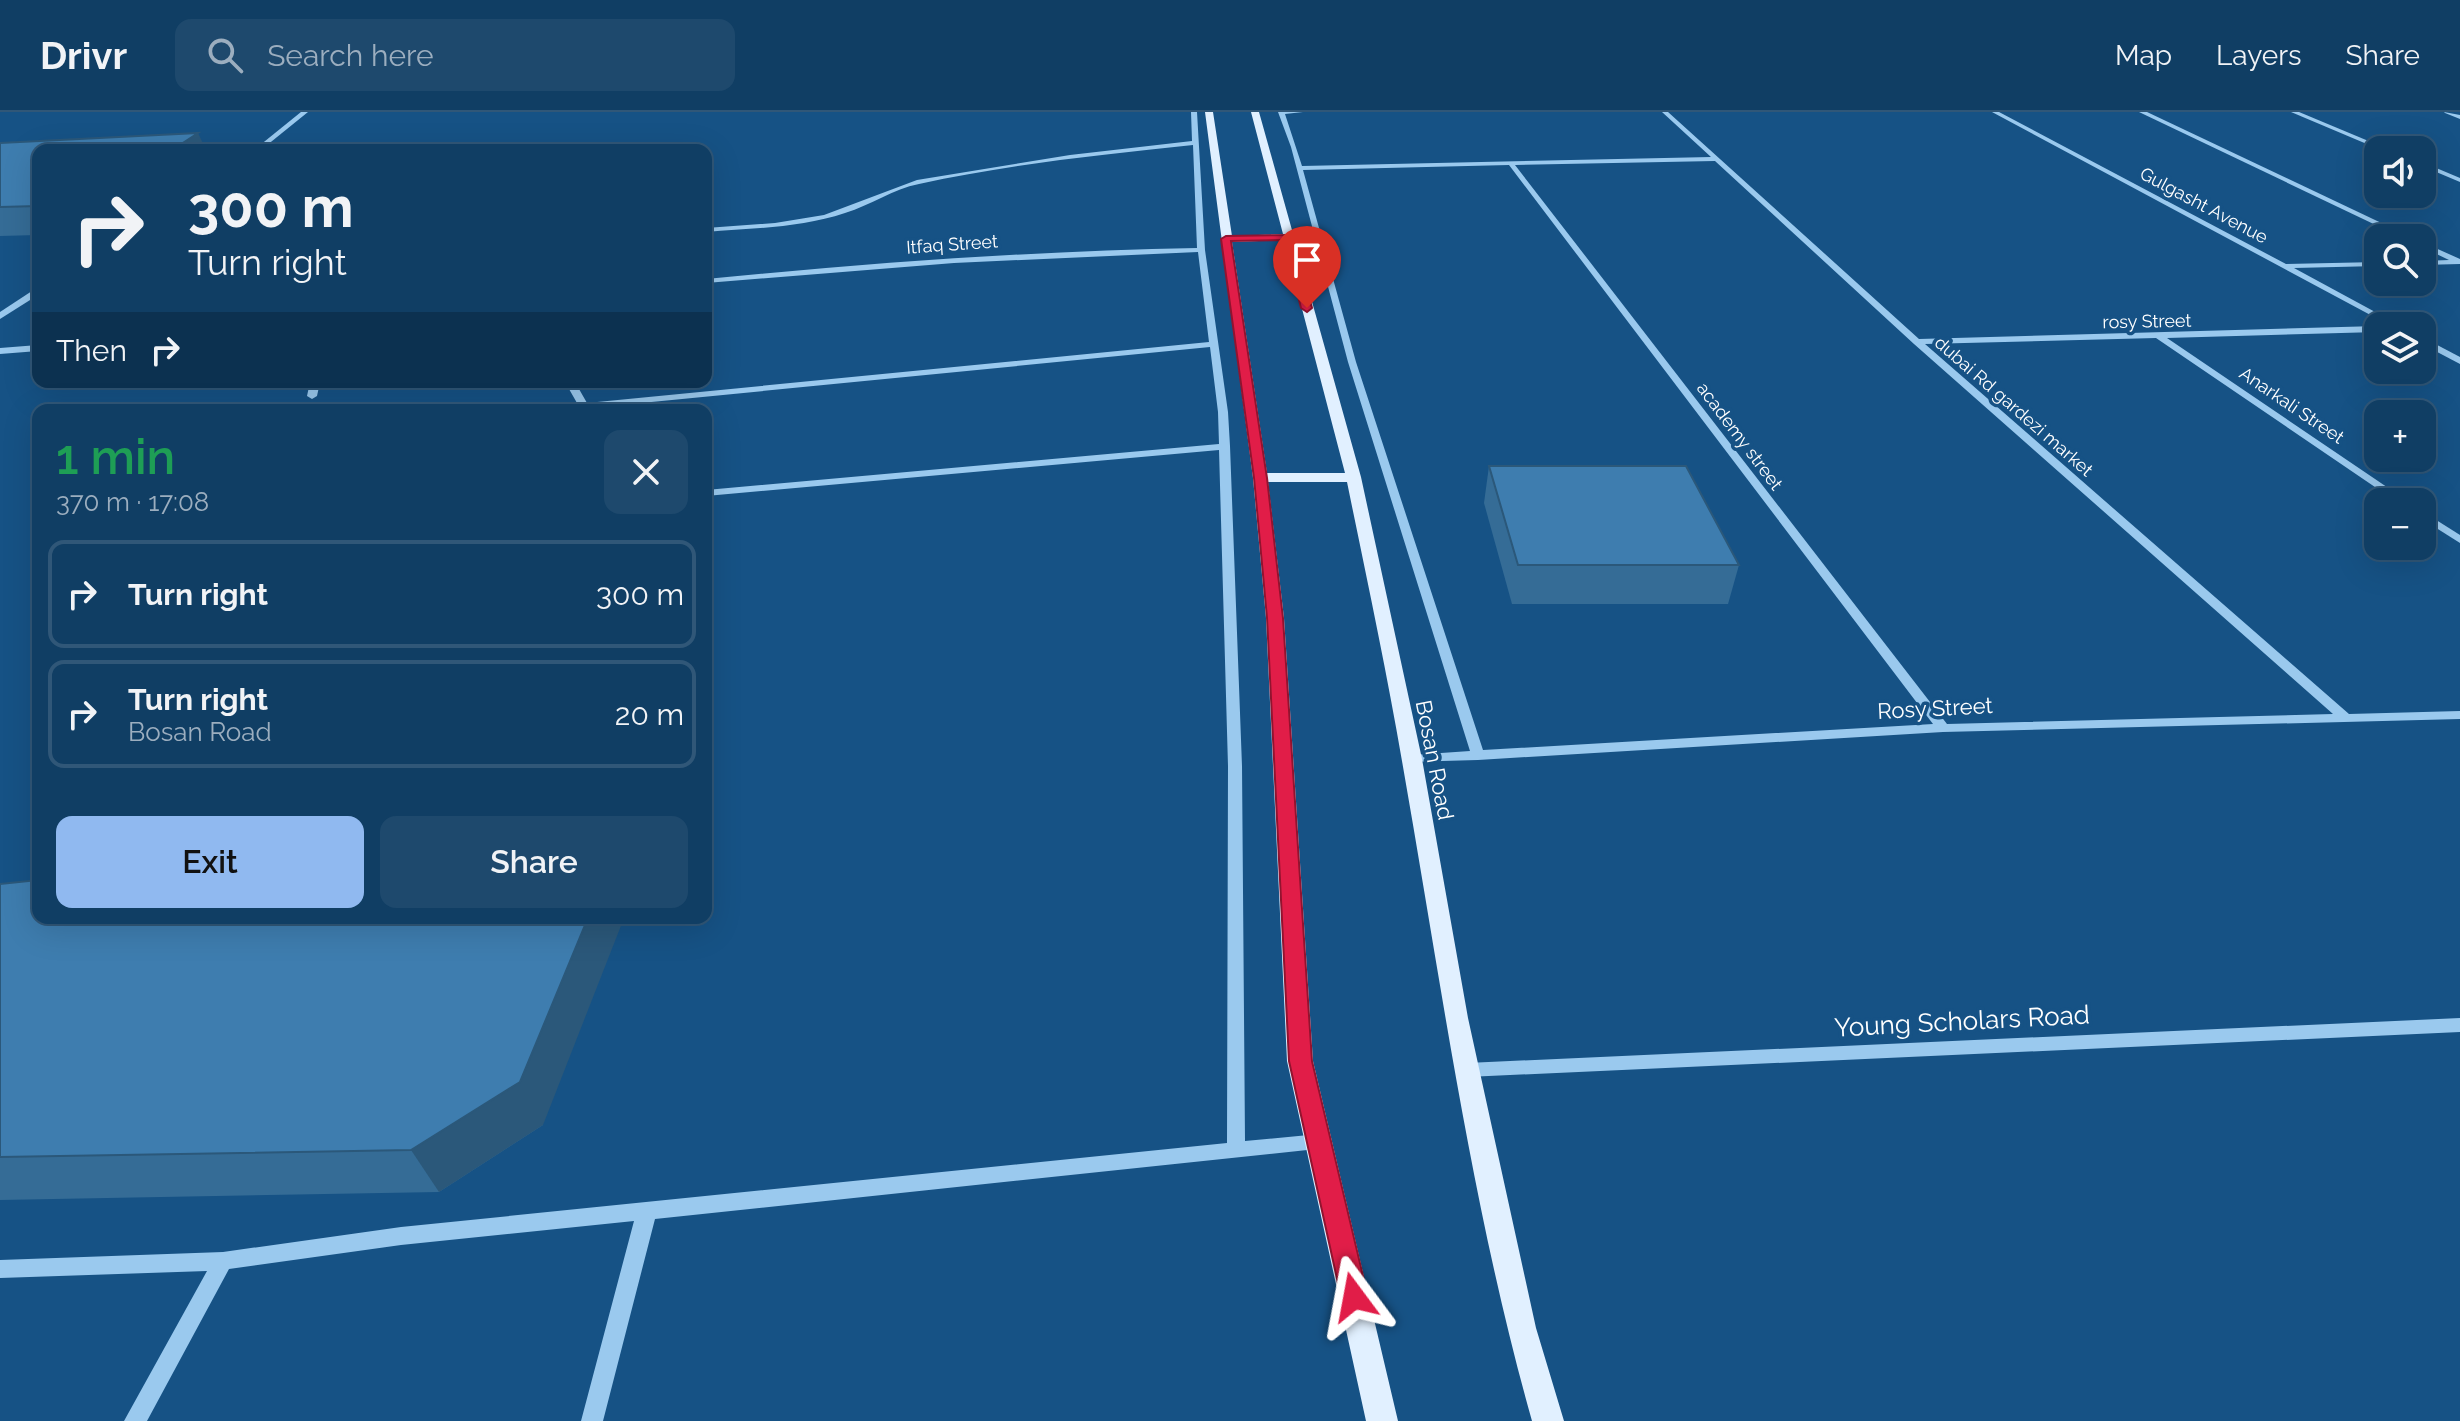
<!DOCTYPE html>
<html lang="en">
<head>
<meta charset="utf-8">
<style>
	body { margin:0; font-family:Raleway,sans-serif; background:#1e496d; color:#f1f3f6; height:100vh; display:flex; flex-direction:column; font-size:30px; white-space:nowrap }
	* { box-sizing:border-box; margin:0 }
	p { font-size:26px; color:#9caebf }
	.icon { flex:none; width:44px; height:44px; fill:none; stroke:currentColor; stroke-width:2; stroke-linecap:round; stroke-linejoin:round }
	.map { position:relative; flex:1; overflow:hidden }
	.details { position:absolute; left:32px; top:292px; width:680px; height:520px; display:flex; flex-direction:column; background:#103e64; border-radius:16px; box-shadow:0 8px 32px #0002,0 0 0 2px #305778 }
	.details>* { flex:none }
	.hud { position:absolute; left:32px; top:32px; width:680px; height:244px; border-radius:16px; box-shadow:0 8px 32px #0002,0 0 0 2px #305778; background:#103e64; color:#f1f3f6; overflow:hidden }
	.controls { position:absolute; left:2364px; top:24px; display:grid; gap:16px }
	.controls a { display:grid; place-items:center; width:72px; height:72px; border-radius:16px; background:#103e64; box-shadow:0 8px 32px #0002,0 0 0 2px #305778; font-size:40px }
	.pin { position:absolute; display:grid; place-items:center; width:68px; height:68px; color:#fff; margin:-82px -34px; border-radius:50% 50% 50% 0; rotate:-45deg; box-shadow:0 0 8px #0007 }
	.pin .icon { rotate:45deg }
	.me { position:absolute; width:88px; margin:-44px; rotate:347deg; stroke-linejoin:round; filter:drop-shadow(0 0 6px #0008) }
	.turn { display:flex; align-items:center; gap:28px; height:168px; padding:0 24px; font-size:36px }
	.turn .icon { width:104px; height:104px; stroke-width:2.5 }
	.turn b { display:block; font-size:56px; line-height:68px }
	.then { display:flex; align-items:center; height:76px; padding:0 24px; background:#0003; gap:16px; font-size:30px }
	.round { display:grid; place-items:center; flex:none; width:84px; height:84px; border-radius:16px; background:#1e496d }
	.overview { display:flex; align-items:center; justify-content:space-between; height:136px; padding:0 24px }
	h1 { font-size:48px; font-weight:600; line-height:60px; color:#1e9e55 }
	.primary-button { display:flex; gap:16px; margin-top:auto; padding:16px 24px }
	.primary-button a { flex:1; height:92px; border-radius:16px; background:#90b9f0; color:#111; font-size:32px; font-weight:600; line-height:92px; text-align:center }
	.primary-button a+a { background:#1e496d; color:#f1f3f6 }
	ul { padding:0; list-style:none }
	li { display:flex; align-items:center; gap:24px; height:108px; margin:0 16px 12px; padding:0 8px; border:4px solid #305778; border-radius:16px }
	li div { flex:1 }
	li b { display:block; font-size:30px }
	li em { font-style:normal }
	header { display:flex; align-items:center; gap:48px; box-sizing:border-box; height:112px; padding:0 40px; background:#103e64; border-bottom:2px solid #305778 }
	header strong { font-size:38px }
	nav { display:flex; gap:44px; margin-inline-start:auto; font-size:28px }
	.search { width:560px; height:72px; background:#1e496d; display:flex; align-items:center; gap:20px; box-sizing:border-box; padding:0 28px; border-radius:16px; color:#9caebf; font-size:30px }
	.map>svg:first-child { display:block }
	.lines { fill:none; stroke-linecap:round; stroke-linejoin:round }
	.minor { fill:#9ac9ee; fill-rule:evenodd }
	.major { fill:#e1f0ff; fill-rule:evenodd }
	.wall { fill:#356c96 }
	.shaded-wall { fill:#2b587a }
	.building { fill:#3e7daf; stroke:#2b587a; stroke-width:2 }
	.route { fill:#e11d48; stroke:#92132f; stroke-width:2 }
	.labels { text-anchor:middle; dominant-baseline:central; stroke-width:7; stroke-linejoin:round; paint-order:stroke }
	.far-street-label { font-size:18px; fill:#fff; stroke:#165285 }
	.street-label { font-size:22px; fill:#fff; stroke:#165285 }
	.near-street-label { font-size:26px; fill:#fff; stroke:#165285 }
</style>
</head>
<body>
<header>
<strong>Drivr</strong>
<div class="search"><svg class="icon" aria-label="search" viewBox="0 0 24 24"><circle cx="10" cy="10" r="6"/><path d="M15 15l6 6"/></svg>Search here</div>
<nav><a>Map</a><a>Layers</a><a>Share</a></nav>
</header>
<div class="map">
<svg width="2460" height="1309" viewBox="0 0 2460 1309">
	<rect width="100%" height="100%" fill="#165285"/>
	<g class="lines">
		<!-- minor -->
		<g class="minor">
			<polygon points="301,0 308,0 261,38 254,38"/>
			<path d="M1191 0H1197L1205 138 1228 300 1230 334 1242 654 1245 1029 1319 1022 1326 1024 1328 1030 1326 1036 655 1107 603 1309H581L634 1109 401 1133 229 1157 147 1309H124L207 1159 0 1166V1148L223 1140 401 1115 1227 1031 1228 654 1219 338 706 384V378L1219 332 1218 300 1210 235 590 296 591 298H581L565 270H575L587 291 1209 230 1198 140 954 151 706 171V167C869 151 1033 139 1197 136L1193 33C1101 43 1009 52 919 72 893 77 871 93 845 101 800 116 753 116 706 120V116L775 111 824 103 917 68 1070 43 1192 29Z"/>
			<path d="M1278 0H1303L1285 2 1302 54 1711 45 1662 0H1668L1919 227 2378 214V220L2167 226 2409 390H2397L2156 226 1925 232 2349 602 2460 599V607L1943 620 1478 648 1407 650 1405 647 1407 644 1412 643 1470 639 1348 250 1291 35ZM1715 49 1914 232 2333 602 1947 612 1515 53ZM1509 53 1933 612 1483 638 1356 250 1303 58Z"/>
			<polygon points="1992,0 1999,0 2286,152 2378,150 2378,154 2294,156 2401,214 2391,214"/>
			<polygon points="2139,0 2147,0 2413,126 2403,126"/>
			<polygon points="2291,0 2299,0 2390,38 2381,38"/>
			<polygon points="2444,0 2460,3 2460,7 2445,1"/>
			<polygon points="2422,50 2460,66 2460,70 2422,54"/>
			<polygon points="2422,130 2460,147 2460,152 2422,153 2422,149 2449,148 2422,135"/>
			<polygon points="35,177 38,177 38,183 0,207 0,200"/>
			<polygon points="2422,225 2460,245 2460,252 2422,232"/>
			<polygon points="38,233 38,239 0,242 0,236"/>
			<polygon points="310,270 320,270 317,284 312,287 307,284"/>
			<polygon points="2422,399 2460,423 2460,431 2422,407"/>
			<polygon points="2460,906 2460,920 1467,965 1461,963 1458,958 1461,953 1467,951"/>
		</g>
		<!-- major -->
		<path class="major" d="M1205 0H1213L1232 124 1283 122 1251 0H1259L1361 365 1422 647 1468 906 1536 1216 1564 1309H1532C1471 1093 1441 870 1402 649 1386 556 1366 463 1347 370H1268L1284 506 1313 949 1398 1309H1366L1287 949 1266 506 1253 366ZM1284 128 1345 361H1267L1232 130Z"/>
	</g>
	<!-- wall -->
	<g class="wall">
		<polygon points="0,31 38,38 38,123 0,124"/>
		<polygon points="1489,354 1739,453 1728,492 1512,492 1484,391"/>
		<polygon points="0,772 543,1013 439,1080 0,1088"/>
	</g>
	<!-- shaded-wall -->
	<g class="shaded-wall">
		<polygon points="198,21 206,38 172,38"/>
		<polygon points="588,806 624,806 543,1013 439,1080 411,1038"/>
	</g>
	<!-- building -->
	<g class="building">
		<polygon points="198,21 172,38 38,38 38,94 0,95 0,31"/>
		<polygon points="1489,354 1686,354 1739,453 1518,453"/>
		<polygon points="38,768 38,806 588,806 520,970 411,1038 0,1045 0,772"/>
	</g>
	<!-- route -->
	<polygon class="route" points="1291,123 1312,196 1307,200 1301,196 1284,128 1231,129 1267,366 1283,506 1312,949 1368,1185 1364,1194 1354,1198 1345,1194 1341,1185 1289,949 1267,506 1254,366 1221,127 1226,124"/>
	<g class="labels">
		<!-- far-street labels -->
		<g class="far-street-label">
			<text transform="translate(2204 93) rotate(28)">Gulgasht Avenue</text>
			<text transform="translate(952 132) rotate(-4)">Itfaq Street</text>
			<text transform="translate(2147 209) rotate(-1)">rosy Street</text>
			<text transform="translate(2292 293) rotate(34)">Anarkali Street</text>
			<text transform="translate(2014 294) rotate(41)">dubai Rd gardezi market</text>
			<text transform="translate(1740 324) rotate(53)">academy street</text>
		</g>
		<!-- street labels -->
		<g class="street-label">
			<text transform="translate(1935 596) rotate(-3)">Rosy Street</text>
			<text transform="translate(1435 648) rotate(79)">Bosan Road</text>
		</g>
		<!-- near-street labels -->
		<g class="near-street-label">
			<text transform="translate(1962 909) rotate(-3)">Young Scholars Road</text>
		</g>
	</g>
</svg>
<div class="controls">
<a><svg class="icon" aria-label="sound" viewBox="0 0 24 24"><path d="M4 9h4l5-4v14l-5-4H4zM17 9q2 3 0 6"/></svg></a>
<a><svg class="icon" aria-label="search" viewBox="0 0 24 24"><circle cx="10" cy="10" r="6"/><path d="M15 15l6 6"/></svg></a>
<a><svg class="icon" aria-label="layers" viewBox="0 0 24 24"><path d="M12 4l9 5-9 5-9-5zM3 14l9 5 9-5"/></svg></a>
<a>+</a>
<a>−</a>
</div>
<div class="pin" style="left:1307px;top:196px;background:#d93025"><svg class="icon" aria-label="arrive" viewBox="0 0 24 24"><path d="M6 21V4h12l-3 4 3 4H6"/></svg></div>
<svg class="me" style="left:1354px;top:1185px" viewBox="-20 -20 40 40"><path d="M0-17L14 15 0 8-14 15z" fill="#e11d48" stroke="#fff" stroke-width="4"/></svg>
<div class="hud">
<div class="turn"><svg class="icon" aria-label="right" viewBox="0 0 24 24"><path d="M7 20v-9h11M14 6l5 5-5 5"/></svg><div><b>300 m</b>Turn right</div></div>
<div class="then">Then<svg class="icon" aria-label="right" viewBox="0 0 24 24"><path d="M7 20v-9h11M14 6l5 5-5 5"/></svg></div>
</div>
<section class="details">
<div class="overview"><div><h1>1 min</h1><p>370 m · 17:08</p></div><a class="round"><svg class="icon" aria-label="close" viewBox="0 0 24 24"><path d="M6 6l12 12M18 6L6 18"/></svg></a></div>
<ul>
<li><svg class="icon" aria-label="right" viewBox="0 0 24 24"><path d="M7 20v-9h11M14 6l5 5-5 5"/></svg><div><b>Turn right</b></div><em>300 m</em></li>
<li><svg class="icon" aria-label="right" viewBox="0 0 24 24"><path d="M7 20v-9h11M14 6l5 5-5 5"/></svg><div><b>Turn right</b><p>Bosan Road</p></div><em>20 m</em></li>
</ul>
<div class="primary-button"><a>Exit</a><a>Share</a></div>
</section>
</div>
</body>
</html>
